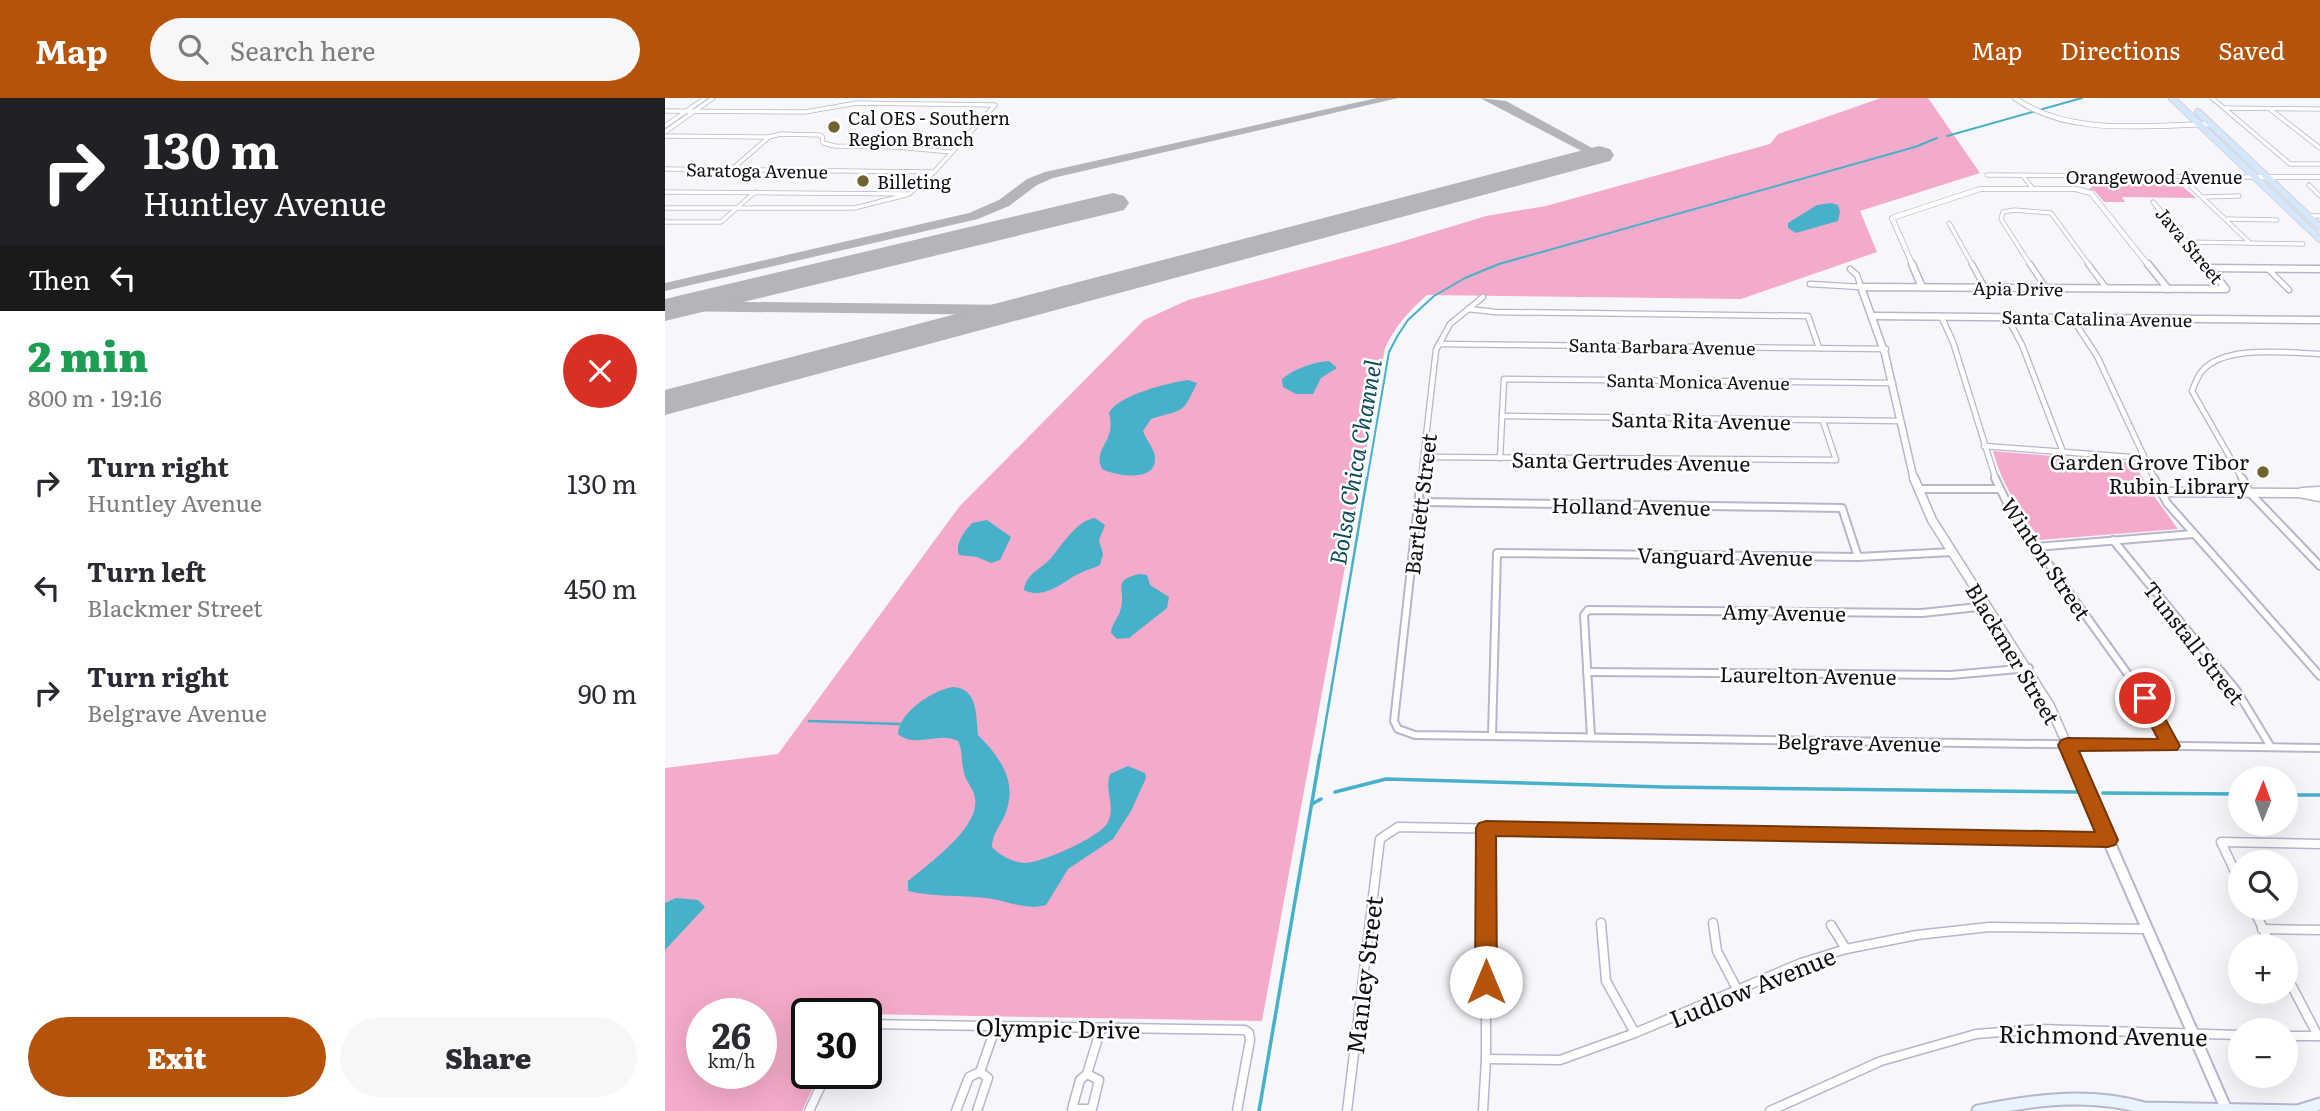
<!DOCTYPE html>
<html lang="en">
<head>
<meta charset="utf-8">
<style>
	body { margin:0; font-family:Literata,serif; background:#f7f7f7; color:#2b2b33; height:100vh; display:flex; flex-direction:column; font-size:26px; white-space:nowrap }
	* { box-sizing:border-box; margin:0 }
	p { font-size:23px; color:#7c7c81 }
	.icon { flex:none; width:38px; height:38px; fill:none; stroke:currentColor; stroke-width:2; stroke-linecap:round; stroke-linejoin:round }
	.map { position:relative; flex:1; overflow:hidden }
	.details { display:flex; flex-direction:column; background:#fff; width:665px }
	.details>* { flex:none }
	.hud { background:#202124; color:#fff; overflow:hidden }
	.needle { width:46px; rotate:1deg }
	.tools { position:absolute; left:1563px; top:668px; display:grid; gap:14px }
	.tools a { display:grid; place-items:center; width:70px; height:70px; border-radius:50%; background:#fff; box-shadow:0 7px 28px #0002; font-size:35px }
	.speed { position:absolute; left:21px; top:900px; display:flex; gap:14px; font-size:35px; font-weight:700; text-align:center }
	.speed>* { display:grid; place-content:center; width:91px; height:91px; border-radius:50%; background:#fff; box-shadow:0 7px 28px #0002; line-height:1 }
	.speed small { font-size:18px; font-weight:400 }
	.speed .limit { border:4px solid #111; border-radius:10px; background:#fff; color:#111 }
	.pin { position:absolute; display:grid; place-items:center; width:60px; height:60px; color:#fff; margin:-30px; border:4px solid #fff; border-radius:50%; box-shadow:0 2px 7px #0007 }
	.me { position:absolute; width:77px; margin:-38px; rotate:0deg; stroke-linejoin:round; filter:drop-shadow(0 0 5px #0008) }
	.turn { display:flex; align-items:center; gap:24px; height:147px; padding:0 28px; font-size:32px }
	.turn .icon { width:91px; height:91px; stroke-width:2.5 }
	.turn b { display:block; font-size:49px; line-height:60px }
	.then { display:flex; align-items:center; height:66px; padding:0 28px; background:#0003; gap:14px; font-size:26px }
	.round { display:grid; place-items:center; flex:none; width:74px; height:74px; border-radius:37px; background:#f7f7f7 }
	.head { display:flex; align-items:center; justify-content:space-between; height:119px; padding:0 28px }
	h1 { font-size:42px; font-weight:800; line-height:52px; color:#1e9e55 }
	.primary-button { display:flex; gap:14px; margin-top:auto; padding:14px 28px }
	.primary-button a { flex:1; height:80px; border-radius:42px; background:#b45309; color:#fff; font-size:28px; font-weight:800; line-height:80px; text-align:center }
	.primary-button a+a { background:#f7f7f7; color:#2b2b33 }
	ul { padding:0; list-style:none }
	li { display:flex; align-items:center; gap:21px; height:105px; padding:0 28px }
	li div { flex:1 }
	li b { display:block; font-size:26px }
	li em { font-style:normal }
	header { display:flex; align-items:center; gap:42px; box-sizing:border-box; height:98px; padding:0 35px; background:#b45309; color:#fff }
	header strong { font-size:33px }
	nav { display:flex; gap:38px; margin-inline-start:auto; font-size:24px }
	.search { width:490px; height:63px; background:#f7f7f7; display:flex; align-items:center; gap:18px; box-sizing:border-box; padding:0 24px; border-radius:38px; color:#7c7c81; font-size:26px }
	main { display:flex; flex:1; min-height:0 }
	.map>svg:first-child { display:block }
	.green { fill:#f4aaca; fill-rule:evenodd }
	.water { fill:#46b1c9 }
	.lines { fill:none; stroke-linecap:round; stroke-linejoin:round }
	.stream-far2 { stroke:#46b1c9; stroke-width:2 }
	.stream-far1 { stroke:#46b1c9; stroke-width:2.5 }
	.stream { stroke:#46b1c9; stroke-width:3.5 }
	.taxiway { fill:#b4b4b9; fill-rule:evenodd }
	.runway { fill:#b4b4b9; fill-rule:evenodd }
	.minor-far3-casing { stroke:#b5b6cb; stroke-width:5 }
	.minor-far2-casing { stroke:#b5b6cb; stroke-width:7 }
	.minor-far1-casing { stroke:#b5b6cb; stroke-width:10 }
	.minor-casing { stroke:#b5b6cb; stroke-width:11 }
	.tertiary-far3-casing { stroke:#b5b6cb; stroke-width:6 }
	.tertiary-far2-casing { stroke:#b5b6cb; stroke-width:9 }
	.tertiary-far1-casing { stroke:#b5b6cb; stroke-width:11 }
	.tertiary-casing { stroke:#b5b6cb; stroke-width:14 }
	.secondary-casing { stroke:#b5b6cb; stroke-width:15 }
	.primary-casing { stroke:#d4d4d5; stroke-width:8 }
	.minor-far3 { stroke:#fff; stroke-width:3.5 }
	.minor-far2 { stroke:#fff; stroke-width:4.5 }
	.minor-far1 { stroke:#fff; stroke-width:6 }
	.minor { stroke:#fff; stroke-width:8 }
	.tertiary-far3 { stroke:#fff; stroke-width:4.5 }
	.tertiary-far2 { stroke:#fff; stroke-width:6 }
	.tertiary-far1 { stroke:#fff; stroke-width:8 }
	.tertiary { stroke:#fff; stroke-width:10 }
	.secondary { stroke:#e9f4ff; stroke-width:11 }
	.primary { stroke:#d3e8fe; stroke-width:6 }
	.route { fill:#b45309; stroke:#753606; stroke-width:2 }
	.poi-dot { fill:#706330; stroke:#fff; stroke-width:2.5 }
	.labels { text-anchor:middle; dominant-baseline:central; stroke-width:5; stroke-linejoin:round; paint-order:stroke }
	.far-poi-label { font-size:18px; fill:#0f0f16; stroke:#fff; text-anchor:start }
	.far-street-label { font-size:18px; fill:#0f0f16; stroke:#fff }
	.street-label { font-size:21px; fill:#0f0f16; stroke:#fff }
	.poi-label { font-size:21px; fill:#0f0f16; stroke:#fff; text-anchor:end }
	.water-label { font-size:23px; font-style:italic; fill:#0d4c59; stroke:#fff }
	.near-street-label { font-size:24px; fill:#0f0f16; stroke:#fff }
</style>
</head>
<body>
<header>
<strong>Map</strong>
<div class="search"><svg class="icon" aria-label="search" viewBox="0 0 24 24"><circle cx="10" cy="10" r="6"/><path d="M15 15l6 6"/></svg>Search here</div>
<nav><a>Map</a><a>Directions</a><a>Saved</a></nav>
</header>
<main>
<section class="details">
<div class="hud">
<div class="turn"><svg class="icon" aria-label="right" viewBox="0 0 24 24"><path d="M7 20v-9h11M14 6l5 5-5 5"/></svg><div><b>130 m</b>Huntley Avenue</div></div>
<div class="then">Then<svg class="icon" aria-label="left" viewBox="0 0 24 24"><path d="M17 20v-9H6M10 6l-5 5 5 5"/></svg></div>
</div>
<div class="head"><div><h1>2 min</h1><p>800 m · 19:16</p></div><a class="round" style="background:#d93025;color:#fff"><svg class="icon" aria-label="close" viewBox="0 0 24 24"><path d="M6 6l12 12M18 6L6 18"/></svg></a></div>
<ul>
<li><svg class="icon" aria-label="right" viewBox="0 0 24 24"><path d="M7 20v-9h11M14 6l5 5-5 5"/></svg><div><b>Turn right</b><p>Huntley Avenue</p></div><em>130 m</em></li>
<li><svg class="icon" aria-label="left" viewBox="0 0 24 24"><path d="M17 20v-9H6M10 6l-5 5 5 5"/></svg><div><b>Turn left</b><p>Blackmer Street</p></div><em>450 m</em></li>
<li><svg class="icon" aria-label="right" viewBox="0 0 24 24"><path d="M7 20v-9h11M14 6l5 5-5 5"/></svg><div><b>Turn right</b><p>Belgrave Avenue</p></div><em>90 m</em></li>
</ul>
<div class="primary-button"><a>Exit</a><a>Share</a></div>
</section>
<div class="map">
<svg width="1655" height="1013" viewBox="0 0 1655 1013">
	<rect width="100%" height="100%" fill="#f7f7fb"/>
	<!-- green -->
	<g class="green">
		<path d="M1216 0H1263L1315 75 1195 113 1212 154 1076 201 762 197C744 213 730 228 720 250L597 923 142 915V975H155L137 1013H0V670L113 656 294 409 479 222 523 202 729 146 821 118 881 108 1105 46 1113 36ZM37 915H96V975H37Z"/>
		<polygon points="1420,81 1510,82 1531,100 1457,99 1460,104 1439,104 1430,93 1424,91 1427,89"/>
		<path d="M1328 353 1469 365 1484 391 1513 431 1375 442C1355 413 1337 387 1328 353Z"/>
	</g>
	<!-- water -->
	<g class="water">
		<polygon points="1166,105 1173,107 1175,113 1173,123 1131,135 1123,130 1123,125 1152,107"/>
		<path d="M664 263 672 270 656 280 648 296H631L618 289 617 281C629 271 648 264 664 263Z"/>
		<path d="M523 282 532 285C516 318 520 310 486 321L478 333C481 342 490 351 490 360 491 385 451 378 437 371 427 349 452 345 444 315 453 297 503 285 523 282Z"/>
		<path d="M430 420 440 427 434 442 438 456 435 467C428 471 420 472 413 476 396 485 379 502 359 492 361 475 377 471 386 460 397 447 412 422 430 420Z"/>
		<path d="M322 422 346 439 335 462 326 465 312 459 294 457C290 445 299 434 307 425Z"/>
		<path d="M474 476 482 477 485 487 504 499 502 510 464 540 452 541 446 535C447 524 454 520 456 510 461 490 446 483 474 476Z"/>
		<path d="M288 589C313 590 311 618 313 637 336 660 354 685 339 719 334 729 327 737 327 749 335 758 349 765 361 765 378 764 436 739 443 724 451 707 439 693 445 676L463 668 480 675 481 680 466 713 448 741 403 771 381 807C360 813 341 802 321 800 294 797 269 799 243 793V783C264 765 315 730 310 700 309 691 301 684 299 675 296 664 298 653 293 643 274 633 250 651 233 636 234 614 268 592 288 589Z"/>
		<polygon points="11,800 33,802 40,809 0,852 0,805"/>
	</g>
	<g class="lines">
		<!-- stream-far2 -->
		<g class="stream-far2">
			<polyline points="1282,38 1417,0"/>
			<polyline points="702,382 724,254 733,237 743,222 769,198 800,180 834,166 1250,49 1272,40"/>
		</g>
		<!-- stream-far1 -->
		<g class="stream-far1">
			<polyline points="144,623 235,626"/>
			<polyline points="655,658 702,380"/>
		</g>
		<!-- stream -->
		<g class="stream">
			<polyline points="670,694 721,681 999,689 1412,694"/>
			<polyline points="1438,695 1575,696"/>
			<polyline points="1620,697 1655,697"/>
			<polyline points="647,706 656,701"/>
			<polyline points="594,1013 655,657"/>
		</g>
		<!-- taxiway -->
		<g class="taxiway">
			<polygon points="712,0 733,0 388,80 372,87 344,108 313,121 0,193 0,185 304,115 334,102 362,81 380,74"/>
			<polygon points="815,0 841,3 940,57 938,60 930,60"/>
			<polygon points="0,203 349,207 357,212 349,217 0,213"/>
		</g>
		<!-- runway -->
		<g class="runway">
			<polygon points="934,48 945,51 949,57 945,63 0,317 0,292"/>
			<polygon points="448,95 459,98 464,105 459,112 0,223 0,201"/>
		</g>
		<defs>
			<g id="minor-far3">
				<polyline points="1547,0 1625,66 1655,66"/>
				<polyline points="1559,10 1655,11"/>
				<polyline points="1606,12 1655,50"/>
				<polyline points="0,13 140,14 192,5 330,7 269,74 244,96 0,94"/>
				<polyline points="0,28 40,0"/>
				<polyline points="0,34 48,0"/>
				<polyline points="0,38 103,39"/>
				<polyline points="0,71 269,74"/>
				<polyline points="66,72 104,39 116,36 154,37 157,38 158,45 170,48 231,49 287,54"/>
				<polyline points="1322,77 1588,79"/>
				<polyline points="1358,78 1368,91"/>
				<polyline points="1516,79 1585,145"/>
				<polyline points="1644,87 1655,98"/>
				<polyline points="1537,99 1574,98"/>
				<polyline points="1488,104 1543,168"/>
				<polyline points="0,110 189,110 241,97"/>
				<polyline points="1643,118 1655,118"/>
				<polyline points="1563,121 1612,122"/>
				<polyline points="0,124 56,124 90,94"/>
				<polyline points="1284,125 1308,168"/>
				<polyline points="1524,144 1638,146"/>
				<polyline points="1366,168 1336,121 1338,114 1349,112 1386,115 1425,168"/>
			</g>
			<g id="minor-far2">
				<polyline points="1307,166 1320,190"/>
				<polyline points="1365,166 1381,190"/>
				<polyline points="1423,166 1442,191"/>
				<polyline points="1541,166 1545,170"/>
				<polyline points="1602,170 1624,192"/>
				<polyline points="1145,186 1196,189 1192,177 1185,171"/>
				<polyline points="803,211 830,214 1143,218 1154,250"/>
				<polyline points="1276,218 1288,244 1331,382"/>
				<polyline points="1342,219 1357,247 1398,354"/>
				<polyline points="1407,220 1432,258 1490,382"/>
				<polyline points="774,246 1221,251"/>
				<polyline points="837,318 1235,323"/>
				<polyline points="1319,348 1478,360"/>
				<polyline points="761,359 1171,362 1158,323"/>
				<polyline points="835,360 839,281 1228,285"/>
				<polyline points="756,382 771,252 785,226 818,199"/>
				<path d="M1578 382 1527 293C1530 286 1532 279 1537 273 1560 246 1623 255 1655 256"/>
			</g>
			<g id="minor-far1">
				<polyline points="756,380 729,623 733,631 750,637 1655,650"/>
				<polyline points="1330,380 1347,415 1480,600 1505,648"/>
				<polyline points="1489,380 1502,405 1655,578"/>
				<polyline points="1577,380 1585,395 1655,468"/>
				<polyline points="1253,391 1335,391"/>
				<polyline points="755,404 1177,410 1193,459"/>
				<polyline points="1448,442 1572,593 1606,649"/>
				<polyline points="1371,449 1528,436"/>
				<polyline points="922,574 1286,577 1364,570"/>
				<polyline points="827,637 832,455 1193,459 1287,454"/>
				<polyline points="926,639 919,517 923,512 1257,515 1322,508"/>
			</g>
			<g id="minor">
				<polyline points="1575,784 1556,744 1655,746"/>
				<polyline points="1588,810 1607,849"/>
				<polyline points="936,825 941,883 970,935"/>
				<polyline points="1048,825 1052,853 1072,891"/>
				<polyline points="1166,827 1181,851"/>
				<polyline points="1597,831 1655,832"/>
				<polyline points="1620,875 1653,938"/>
				<polyline points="201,926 580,932 584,935 585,942 572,1013"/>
				<polyline points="1620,938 1654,938"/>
				<polyline points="821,961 895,962 970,935 1136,865 1181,851 1252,837 1324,829 1482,831"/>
				<polygon points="422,976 434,982 427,1011 407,1011 415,982"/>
				<polyline points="422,976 436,930"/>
				<polyline points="144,1013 162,975"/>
				<polyline points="291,1013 304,979 315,974 331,928"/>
				<polyline points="312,1013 323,980 315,974"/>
				<polyline points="682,1013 715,741 733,729 1443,742"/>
				<polyline points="818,1013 821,961 821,730"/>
				<polyline points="1105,1013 1216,963 1311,936 1374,931 1575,937"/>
			</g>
			<g id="tertiary-far3">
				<path d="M1350 0C1403 39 1484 27 1546 26"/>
				<polyline points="1588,79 1655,79"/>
				<polyline points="1248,168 1227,120 1315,91 1411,91 1426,95 1484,168"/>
			</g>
			<g id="tertiary-far2">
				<polyline points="1247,166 1257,189"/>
				<polyline points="1483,166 1503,191"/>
				<polyline points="1545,170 1655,171"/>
				<polyline points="1210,218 1655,222"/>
				<polyline points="1249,382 1220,256 1196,189 1561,191 1545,170"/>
			</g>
			<g id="tertiary-far1">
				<polyline points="1249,380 1267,422 1385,608 1407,658"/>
				<polyline points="1496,394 1634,395 1655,399"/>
				<polyline points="1637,394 1655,393"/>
			</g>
			<polyline id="tertiary" points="1406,657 1562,1013"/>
			<g id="secondary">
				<polyline points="1636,1012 1655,1006"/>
				<path d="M1313 1013C1369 1002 1423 994 1479 1010L1637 1013"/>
			</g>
			<g id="primary">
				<polyline points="1507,0 1655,141"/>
				<polyline points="1533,14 1655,129"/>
			</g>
		</defs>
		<!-- minor-far3 casing -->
		<use href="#minor-far3" class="minor-far3-casing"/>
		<!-- minor-far2 casing -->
		<use href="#minor-far2" class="minor-far2-casing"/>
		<!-- minor-far1 casing -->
		<use href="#minor-far1" class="minor-far1-casing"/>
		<!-- minor casing -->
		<use href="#minor" class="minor-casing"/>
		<!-- tertiary-far3 casing -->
		<use href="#tertiary-far3" class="tertiary-far3-casing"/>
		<!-- tertiary-far2 casing -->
		<use href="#tertiary-far2" class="tertiary-far2-casing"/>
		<!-- tertiary-far1 casing -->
		<use href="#tertiary-far1" class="tertiary-far1-casing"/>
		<!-- tertiary casing -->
		<use href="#tertiary" class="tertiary-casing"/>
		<!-- secondary casing -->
		<use href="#secondary" class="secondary-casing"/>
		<!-- primary casing -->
		<use href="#primary" class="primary-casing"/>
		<!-- minor-far3 -->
		<use href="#minor-far3" class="minor-far3"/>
		<!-- minor-far2 -->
		<use href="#minor-far2" class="minor-far2"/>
		<!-- minor-far1 -->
		<use href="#minor-far1" class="minor-far1"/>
		<!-- minor -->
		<use href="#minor" class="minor"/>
		<!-- tertiary-far3 -->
		<use href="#tertiary-far3" class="tertiary-far3"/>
		<!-- tertiary-far2 -->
		<use href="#tertiary-far2" class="tertiary-far2"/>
		<!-- tertiary-far1 -->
		<use href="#tertiary-far1" class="tertiary-far1"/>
		<!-- tertiary -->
		<use href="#tertiary" class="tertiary"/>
		<!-- secondary -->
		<use href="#secondary" class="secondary"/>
		<!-- primary -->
		<use href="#primary" class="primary"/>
	</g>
	<!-- route -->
	<polygon class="route" points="1480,594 1486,595 1515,648 1512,652 1414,653 1453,742 1450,747 1443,749 831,738 832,884 829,891 821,893 813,891 810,884 811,730 814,725 821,723 1430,734 1393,647 1396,642 1402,640 1493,641 1471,600"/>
	<!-- markers -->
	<g class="poi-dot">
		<circle cx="169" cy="29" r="7"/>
		<circle cx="198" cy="83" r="7"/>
		<circle cx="1598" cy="374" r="7"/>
	</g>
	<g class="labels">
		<!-- far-poi labels -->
		<g class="far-poi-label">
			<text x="183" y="19">Cal OES - Southern<tspan x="183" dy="21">Region Branch</tspan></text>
			<text x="212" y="83">Billeting</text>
		</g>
		<!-- far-street labels -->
		<g class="far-street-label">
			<text transform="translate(92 72) rotate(1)">Saratoga Avenue</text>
			<text x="1489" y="78">Orangewood Avenue</text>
			<text transform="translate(1525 147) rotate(50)">Java Street</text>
			<text transform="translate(1353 190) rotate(1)">Apia Drive</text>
			<text transform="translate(1432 220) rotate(1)">Santa Catalina Avenue</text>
			<text transform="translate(997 248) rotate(1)">Santa Barbara Avenue</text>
			<text transform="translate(1033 283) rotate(1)">Santa Monica Avenue</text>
		</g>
		<!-- street labels -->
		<g class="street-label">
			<text transform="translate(1036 321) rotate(1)">Santa Rita Avenue</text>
			<text transform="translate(966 362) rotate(1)">Santa Gertrudes Avenue</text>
			<text transform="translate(754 406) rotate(-83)">Bartlett Street</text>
			<text transform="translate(966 407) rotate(1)">Holland Avenue</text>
			<text transform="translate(1060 457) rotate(1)">Vanguard Avenue</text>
			<text transform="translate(1382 460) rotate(56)">Winton Street</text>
			<text transform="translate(1119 513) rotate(1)">Amy Avenue</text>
			<text transform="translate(1530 544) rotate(52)">Tunstall Street</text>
			<text transform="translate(1349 555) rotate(59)">Blackmer Street</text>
			<text transform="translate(1143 576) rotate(1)">Laurelton Avenue</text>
			<text transform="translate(1194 643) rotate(1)">Belgrave Avenue</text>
		</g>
		<!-- poi labels -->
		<g class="poi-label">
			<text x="1584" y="362">Garden Grove Tibor<tspan x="1584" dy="24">Rubin Library</tspan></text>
		</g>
		<!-- water labels -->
		<g class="water-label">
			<text transform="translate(689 364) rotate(-80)">Bolsa Chica Channel</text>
		</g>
		<!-- near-street labels -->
		<g class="near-street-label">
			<text transform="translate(698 877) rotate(-83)">Manley Street</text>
			<text transform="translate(1087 888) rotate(-22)">Ludlow Avenue</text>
			<text transform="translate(393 929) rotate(1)">Olympic Drive</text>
			<text transform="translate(1438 936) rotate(1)">Richmond Avenue</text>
		</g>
	</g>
</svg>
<div class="tools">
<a><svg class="needle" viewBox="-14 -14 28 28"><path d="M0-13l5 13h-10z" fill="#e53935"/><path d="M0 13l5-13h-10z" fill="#7c7c81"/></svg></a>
<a><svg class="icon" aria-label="search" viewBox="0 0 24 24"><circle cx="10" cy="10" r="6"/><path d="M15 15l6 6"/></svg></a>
<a>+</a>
<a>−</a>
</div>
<div class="speed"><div>26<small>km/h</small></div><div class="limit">30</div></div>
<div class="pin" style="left:1480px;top:600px;background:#d93025"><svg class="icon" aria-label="arrive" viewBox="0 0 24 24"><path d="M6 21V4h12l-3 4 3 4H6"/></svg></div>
<svg class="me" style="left:821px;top:884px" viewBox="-20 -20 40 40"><circle r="19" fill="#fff"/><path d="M0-13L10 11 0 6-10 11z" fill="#b45309"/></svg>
</div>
</main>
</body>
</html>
